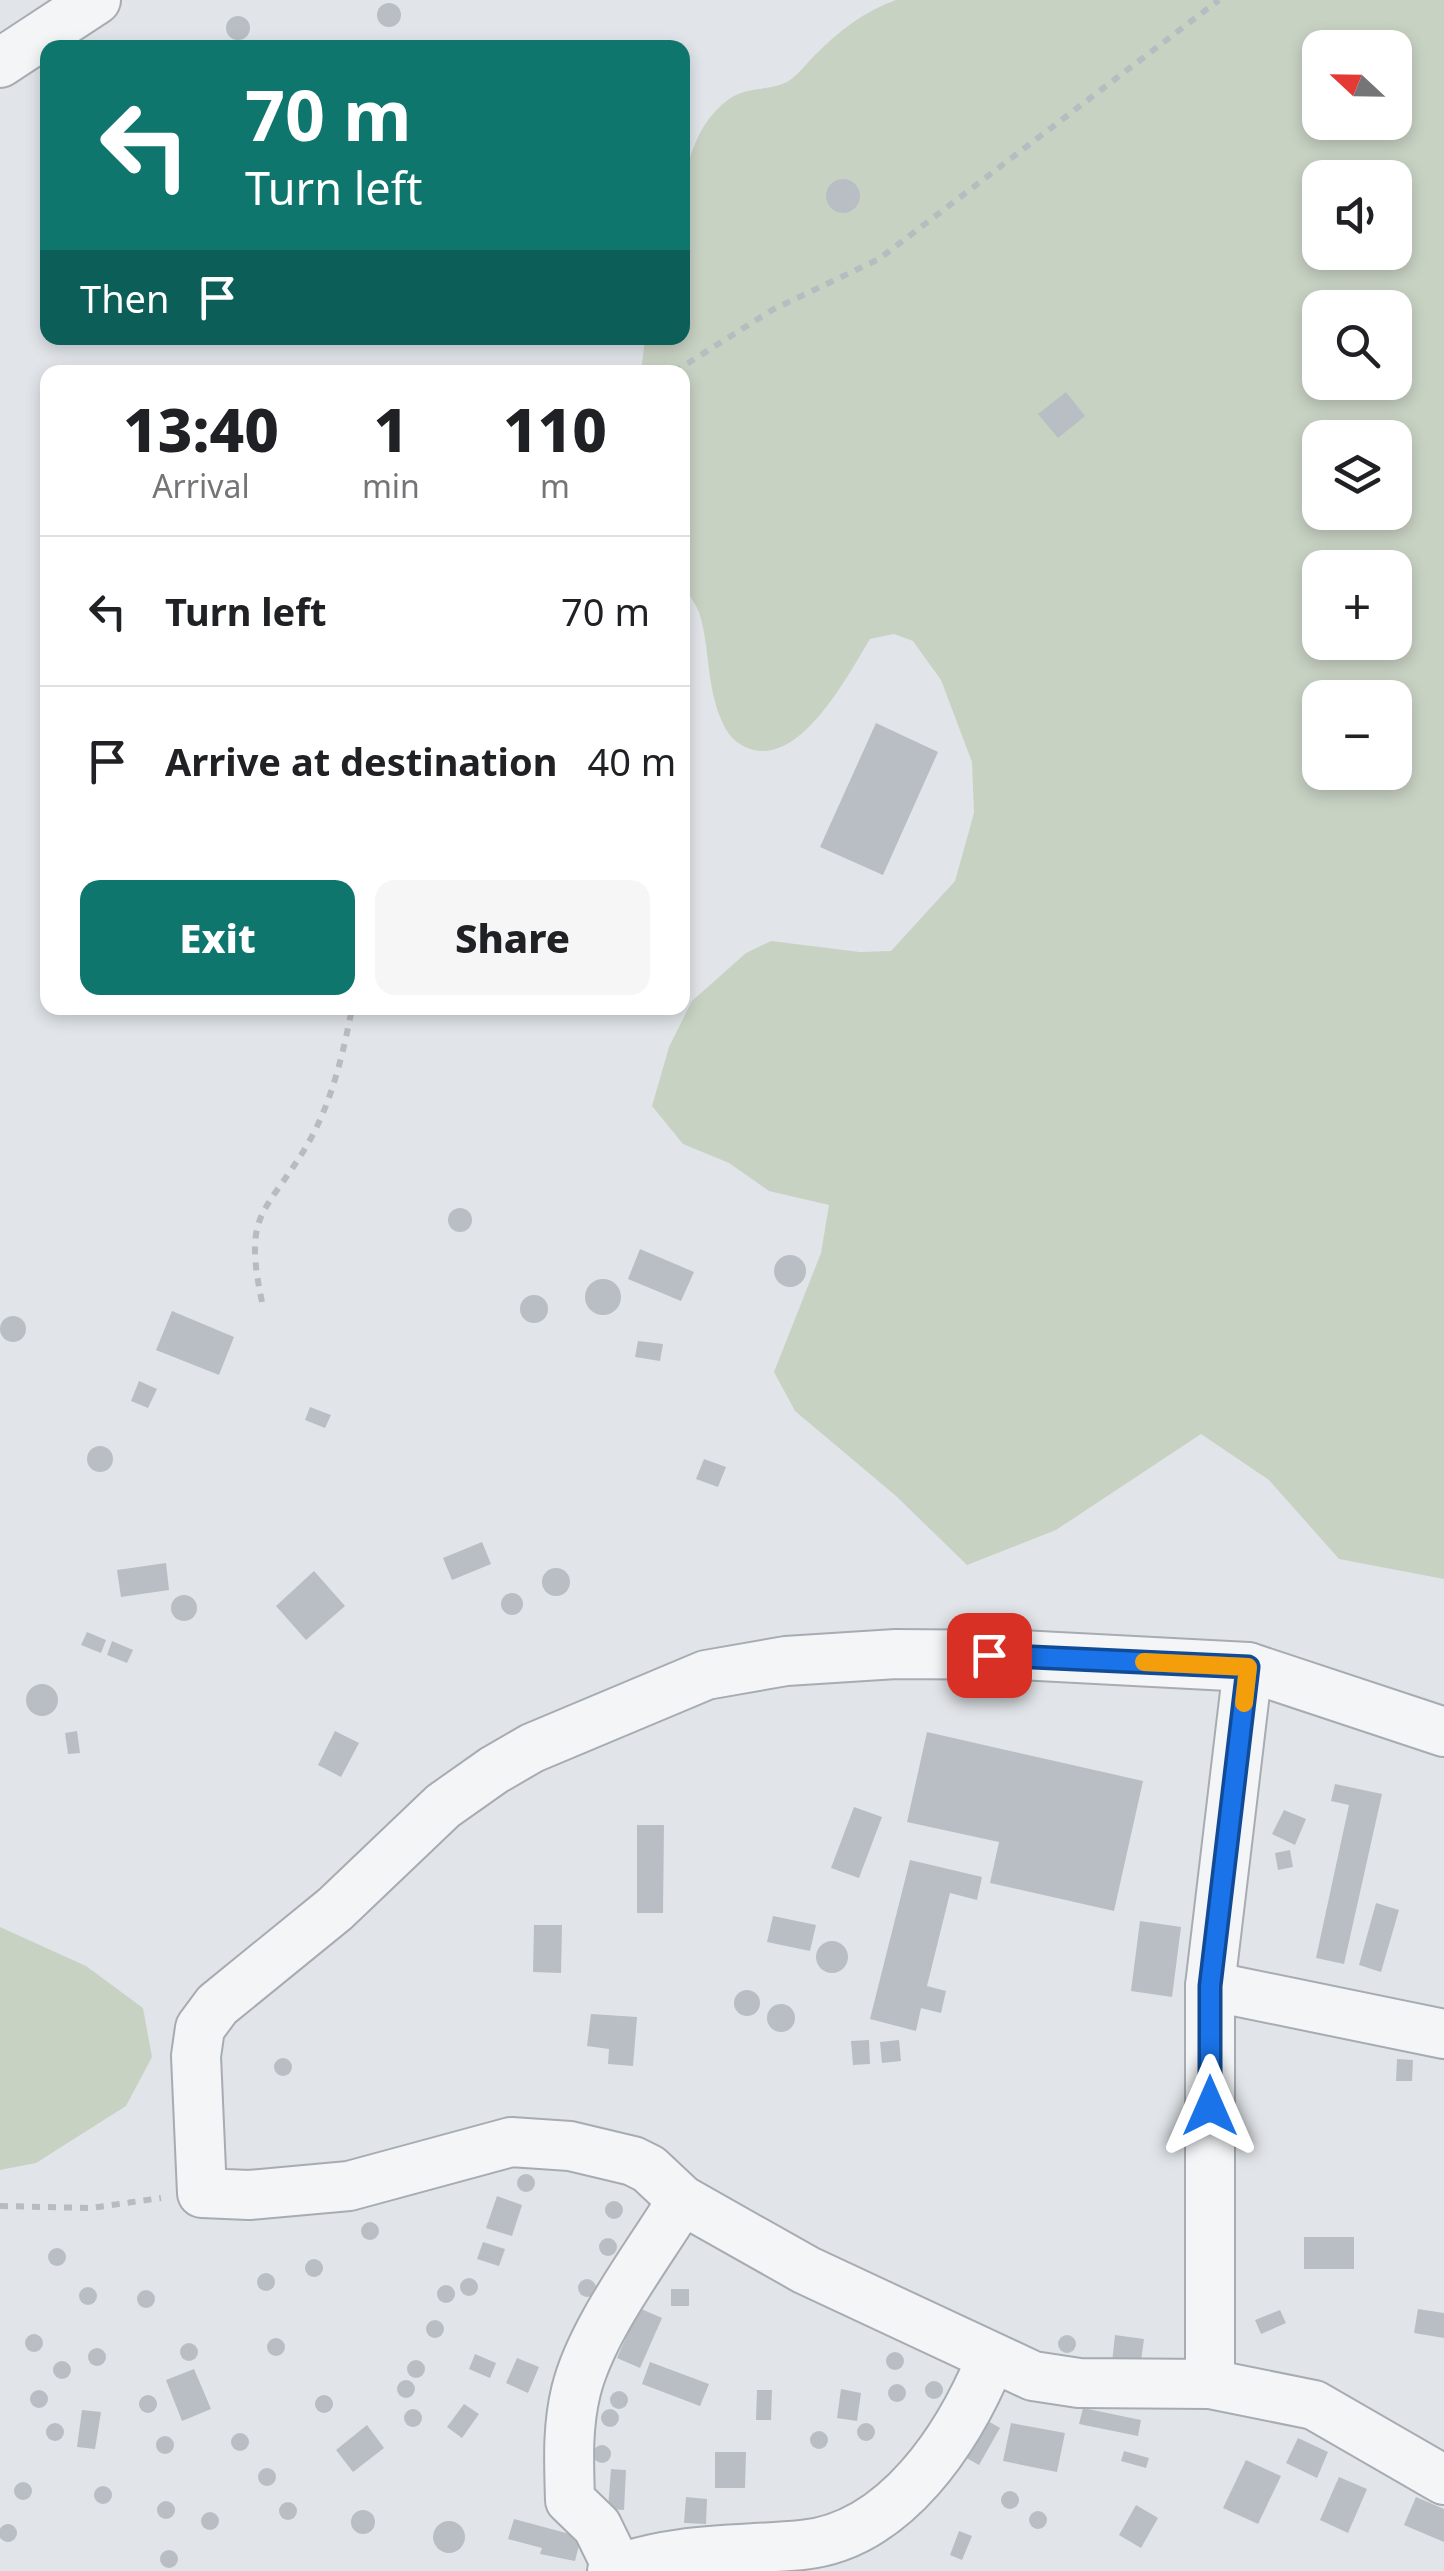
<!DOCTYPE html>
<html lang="en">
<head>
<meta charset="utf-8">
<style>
	body { margin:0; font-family:"Noto Sans",sans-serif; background:#f6f6f6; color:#202124; height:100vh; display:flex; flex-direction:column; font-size:38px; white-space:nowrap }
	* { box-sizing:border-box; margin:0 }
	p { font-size:32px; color:#757577 }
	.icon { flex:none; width:55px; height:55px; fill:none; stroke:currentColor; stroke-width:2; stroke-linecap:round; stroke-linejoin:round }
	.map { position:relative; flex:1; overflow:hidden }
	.drawer { position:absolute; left:40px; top:365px; width:650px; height:650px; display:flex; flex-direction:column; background:#fff; border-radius:20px; box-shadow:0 5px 15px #0003 }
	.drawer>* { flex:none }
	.hud { position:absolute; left:40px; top:40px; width:650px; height:305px; border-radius:20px; box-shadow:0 5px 15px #0003; background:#0f766e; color:#fff; overflow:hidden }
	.needle { width:65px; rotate:292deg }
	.tools { position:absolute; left:1302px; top:30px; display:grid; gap:20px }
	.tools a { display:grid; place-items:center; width:110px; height:110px; border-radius:20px; background:#fff; box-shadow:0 5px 15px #0003; font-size:50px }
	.pin { position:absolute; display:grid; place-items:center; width:85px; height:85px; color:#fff; margin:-42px; border-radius:20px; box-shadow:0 5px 15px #0006 }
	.me { position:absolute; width:110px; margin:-55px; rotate:0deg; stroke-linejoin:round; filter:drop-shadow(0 0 8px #0008) }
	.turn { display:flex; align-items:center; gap:35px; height:210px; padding:0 40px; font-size:45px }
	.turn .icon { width:130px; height:130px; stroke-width:2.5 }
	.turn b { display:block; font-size:70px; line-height:85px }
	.then { display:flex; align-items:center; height:95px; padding:0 40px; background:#0003; gap:20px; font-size:38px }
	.eta { display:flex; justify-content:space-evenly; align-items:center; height:170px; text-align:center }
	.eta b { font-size:60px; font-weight:800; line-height:70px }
	.primary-button { display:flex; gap:20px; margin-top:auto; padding:20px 40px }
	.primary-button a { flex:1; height:115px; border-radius:20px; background:#0f766e; color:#fff; font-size:40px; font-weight:800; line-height:115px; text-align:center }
	.primary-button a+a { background:#f6f6f6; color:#202124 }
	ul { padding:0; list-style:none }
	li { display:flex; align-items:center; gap:30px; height:150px; padding:0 40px; border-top:2px solid #e0e0e0 }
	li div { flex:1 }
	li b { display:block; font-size:38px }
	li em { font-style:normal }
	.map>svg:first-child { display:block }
	.green { fill:#c8d2c3; fill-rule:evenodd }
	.building { fill:#b9bec5 }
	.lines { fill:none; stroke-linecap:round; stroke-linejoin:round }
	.street-casing { stroke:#a7acb3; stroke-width:52 }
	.path { stroke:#b8bbc0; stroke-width:6; stroke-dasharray:8 8; stroke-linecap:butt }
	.street { stroke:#f4f5f7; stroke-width:48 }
	.route-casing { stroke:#114b97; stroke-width:25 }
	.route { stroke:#1a73e8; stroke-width:18 }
	.slow { stroke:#f59e0b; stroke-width:18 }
</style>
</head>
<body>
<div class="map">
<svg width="1444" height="2571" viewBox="0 0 1444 2571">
	<rect width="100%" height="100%" fill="#e1e5e9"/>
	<!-- green -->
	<g class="green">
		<path d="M896 0H1444V1579L1339 1559 1269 1480 1201 1434 1056 1530 967 1565 896 1496 795 1411 774 1372 821 1253 829 1205 769 1191 729 1163 683 1144 652 1106 669 1047 692 1001 746 953 771 941 860 952 891 951 955 881 974 813 972 762 941 680 913 641 894 634 870 639C848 675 798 772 745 747 733 741 726 732 721 719 706 684 710 646 699 612 695 603 688 594 683 585L682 372H641L645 338H682C683 265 663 147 729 99 747 86 769 91 787 82 797 76 807 63 815 55 839 31 863 12 896 0ZM1320 48H1395V122H1320ZM1320 178H1395V252H1320ZM1320 308H1395V382H1320ZM1320 438H1395V512H1320ZM1320 568H1395V642H1320ZM1320 698H1395V772H1320Z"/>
		<polygon points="0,1927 86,1966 143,2008 152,2057 126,2106 36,2163 0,2170"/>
	</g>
	<!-- building -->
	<g class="building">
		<circle cx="389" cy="15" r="12"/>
		<circle cx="238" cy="28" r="12"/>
		<circle cx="843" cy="196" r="17"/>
		<polygon points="1066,392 1085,416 1058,438 1038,414"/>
		<polygon points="876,723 938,752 883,875 820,847"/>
		<circle cx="460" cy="1220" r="12"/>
		<polygon points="640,1249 694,1272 681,1301 628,1279"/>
		<circle cx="790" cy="1271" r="16"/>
		<circle cx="603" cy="1297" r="18"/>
		<circle cx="534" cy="1309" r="14"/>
		<polygon points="172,1311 234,1337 219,1375 156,1350"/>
		<circle cx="13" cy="1329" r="13"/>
		<polygon points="638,1341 663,1344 660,1361 635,1357"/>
		<polygon points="139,1381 157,1389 148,1408 131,1401"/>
		<polygon points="310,1407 331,1415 325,1428 305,1420"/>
		<circle cx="100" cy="1459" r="13"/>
		<polygon points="704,1459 726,1467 718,1487 696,1479"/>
		<polygon points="482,1542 491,1564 452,1580 443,1558"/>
		<polygon points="166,1563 169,1590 121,1597 117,1570"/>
		<circle cx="556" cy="1582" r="14"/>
		<polygon points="314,1571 345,1606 306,1640 276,1606"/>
		<circle cx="512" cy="1604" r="11"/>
		<circle cx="184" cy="1608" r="13"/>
		<polygon points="87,1632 106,1640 101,1653 81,1645"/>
		<polygon points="112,1641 133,1650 127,1663 107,1655"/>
		<circle cx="42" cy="1700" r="16"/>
		<polygon points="77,1731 80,1753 68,1754 65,1733"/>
		<polygon points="335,1731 359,1743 341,1777 318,1765"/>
		<polygon points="927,1732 1143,1781 1114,1911 990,1883 999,1842 907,1822"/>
		<polygon points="1335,1784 1382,1794 1344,1964 1316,1958 1349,1805 1331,1801"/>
		<polygon points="854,1807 882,1817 859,1878 831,1868"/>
		<polygon points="1284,1810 1306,1819 1295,1845 1272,1834"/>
		<polygon points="637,1825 664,1825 663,1913 637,1913"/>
		<polygon points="1290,1850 1293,1867 1278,1870 1275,1853"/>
		<polygon points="910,1860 982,1877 977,1900 950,1893 927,1986 946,1991 941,2013 921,2008 916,2031 870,2019"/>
		<polygon points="1376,1903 1399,1910 1381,1972 1359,1965"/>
		<polygon points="773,1916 816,1925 810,1951 767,1942"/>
		<polygon points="1140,1921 1181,1927 1172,1997 1131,1991"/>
		<polygon points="534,1925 562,1925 561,1973 533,1972"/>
		<circle cx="832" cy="1957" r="16"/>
		<circle cx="747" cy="2003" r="13"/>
		<circle cx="781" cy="2018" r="14"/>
		<polygon points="591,2014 637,2017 633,2066 608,2064 609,2049 587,2046"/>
		<polygon points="869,2040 870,2064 853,2065 851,2041"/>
		<polygon points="899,2040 901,2061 882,2063 880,2042"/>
		<circle cx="283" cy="2067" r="9"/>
		<polygon points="1397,2059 1413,2060 1412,2081 1396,2081"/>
		<circle cx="526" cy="2183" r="9"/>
		<polygon points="497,2196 522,2205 512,2236 486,2228"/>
		<circle cx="614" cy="2210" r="9"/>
		<circle cx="370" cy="2231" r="9"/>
		<rect x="1304" y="2237" width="50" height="32"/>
		<circle cx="608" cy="2247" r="9"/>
		<polygon points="483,2242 505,2249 499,2266 477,2259"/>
		<circle cx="57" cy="2257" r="9"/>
		<circle cx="314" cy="2268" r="9"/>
		<circle cx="266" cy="2282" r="9"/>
		<circle cx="469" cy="2287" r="9"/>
		<circle cx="587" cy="2288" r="9"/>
		<circle cx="446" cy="2294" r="9"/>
		<circle cx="88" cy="2296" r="9"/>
		<rect x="671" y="2289" width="18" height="17"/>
		<circle cx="146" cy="2299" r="9"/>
		<polygon points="639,2308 662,2318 640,2368 617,2358"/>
		<polygon points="1418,2309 1444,2313 1444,2338 1414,2333"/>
		<polygon points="1280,2310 1286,2323 1261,2334 1255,2320"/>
		<circle cx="435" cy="2329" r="9"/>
		<circle cx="34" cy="2343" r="9"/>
		<circle cx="1067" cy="2344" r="9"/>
		<polygon points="1115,2335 1144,2339 1140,2368 1112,2363"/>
		<circle cx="276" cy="2347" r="9"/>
		<circle cx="189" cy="2352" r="9"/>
		<circle cx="97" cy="2357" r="9"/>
		<circle cx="895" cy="2361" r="9"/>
		<polygon points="475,2354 496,2363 490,2378 469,2369"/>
		<polygon points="517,2358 539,2367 528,2393 506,2383"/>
		<circle cx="416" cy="2369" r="9"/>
		<circle cx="62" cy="2370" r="9"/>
		<polygon points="650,2362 709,2384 700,2406 642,2384"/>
		<polygon points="194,2369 211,2409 182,2421 166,2380"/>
		<circle cx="406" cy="2389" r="9"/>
		<circle cx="934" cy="2390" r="9"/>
		<circle cx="897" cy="2393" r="9"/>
		<polygon points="841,2389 861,2393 857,2421 837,2418"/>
		<circle cx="39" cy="2399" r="9"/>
		<polygon points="757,2390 772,2390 771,2420 756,2420"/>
		<circle cx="619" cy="2400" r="9"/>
		<circle cx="324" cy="2404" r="9"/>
		<circle cx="148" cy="2404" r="9"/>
		<polygon points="464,2404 479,2414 462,2438 447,2427"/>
		<polygon points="1083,2408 1141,2420 1138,2436 1079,2424"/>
		<circle cx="610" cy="2418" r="9"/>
		<circle cx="413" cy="2418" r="9"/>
		<polygon points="82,2410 101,2412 95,2449 77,2447"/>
		<polygon points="981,2417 1000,2428 979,2465 961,2455"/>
		<circle cx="55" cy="2432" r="9"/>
		<circle cx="866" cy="2432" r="9"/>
		<polygon points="1011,2423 1065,2433 1057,2472 1003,2461"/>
		<polygon points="367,2425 384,2448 353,2472 336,2450"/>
		<circle cx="819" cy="2440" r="9"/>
		<circle cx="240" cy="2442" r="9"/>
		<circle cx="165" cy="2445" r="9"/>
		<polygon points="1298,2438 1328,2452 1317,2478 1286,2463"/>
		<circle cx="602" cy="2454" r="9"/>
		<polygon points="1124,2451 1149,2458 1146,2468 1121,2461"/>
		<polygon points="715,2452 746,2452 745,2488 715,2488"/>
		<polygon points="1246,2460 1281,2476 1258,2524 1223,2508"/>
		<circle cx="267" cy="2477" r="9"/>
		<polygon points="611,2469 626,2470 624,2510 608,2509"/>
		<polygon points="1339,2477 1367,2489 1348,2533 1320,2520"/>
		<circle cx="23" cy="2491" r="9"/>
		<circle cx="103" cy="2495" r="9"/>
		<circle cx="1010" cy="2500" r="9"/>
		<polygon points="686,2497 707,2499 706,2524 684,2523"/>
		<polygon points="1416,2497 1444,2509 1444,2542 1404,2525"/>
		<circle cx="166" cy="2510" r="9"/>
		<circle cx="288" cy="2511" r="9"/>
		<polygon points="1136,2505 1158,2518 1141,2548 1119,2535"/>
		<circle cx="363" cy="2522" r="12"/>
		<circle cx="1038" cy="2520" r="9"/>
		<circle cx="210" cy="2521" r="9"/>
		<polygon points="514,2519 581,2537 575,2561 540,2554 542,2548 508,2539"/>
		<circle cx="449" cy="2537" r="16"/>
		<circle cx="8" cy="2533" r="9"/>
		<polygon points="959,2531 972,2536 962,2560 950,2555"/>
		<circle cx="169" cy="2559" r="9"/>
	</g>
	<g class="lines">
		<defs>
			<g id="street">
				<polyline points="0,63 96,0"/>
				<polyline points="1444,1732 1248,1667 1020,1655 896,1654 786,1661 706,1675 532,1748 494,1770 443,1806 335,1909 217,2005 200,2028 196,2056 202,2193 249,2195 349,2186 511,2142 570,2146 633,2161 649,2169 682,2200 806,2270 1033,2376 1079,2383 1210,2384 1314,2405 1444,2480"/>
				<polyline points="1210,1986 1444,2034"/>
				<polyline points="1210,2384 1210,1986 1248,1667"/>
				<path d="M618 2569 597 2526 570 2500C569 2463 567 2428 576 2391 591 2329 648 2256 682 2200"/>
				<path d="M612 2571C675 2547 737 2551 802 2545 896 2536 959 2437 991 2359"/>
			</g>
		</defs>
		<!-- street casing -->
		<use href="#street" class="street-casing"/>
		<!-- path -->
		<g class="path">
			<polyline points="674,372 772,310 879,259 1219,0"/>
			<path d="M262 1302C243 1212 264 1216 306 1147 331 1105 343 1055 352 1008"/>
			<polyline points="0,2206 91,2208 161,2198"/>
		</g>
		<!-- street -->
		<use href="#street" class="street"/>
	</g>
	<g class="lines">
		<defs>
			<polyline id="route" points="989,1655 1248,1667 1210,1986 1210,2106"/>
		</defs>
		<!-- route casing -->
		<use href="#route" class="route-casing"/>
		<!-- route -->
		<use href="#route" class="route"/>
		<!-- slow -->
		<polyline class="slow" points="1144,1662 1248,1667 1244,1703"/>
	</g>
</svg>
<div class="tools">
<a><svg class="needle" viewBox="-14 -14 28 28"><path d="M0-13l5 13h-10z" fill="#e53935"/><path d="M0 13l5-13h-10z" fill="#757577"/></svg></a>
<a><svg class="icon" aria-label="sound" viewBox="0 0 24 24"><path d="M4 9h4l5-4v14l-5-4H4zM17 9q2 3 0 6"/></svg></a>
<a><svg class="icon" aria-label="search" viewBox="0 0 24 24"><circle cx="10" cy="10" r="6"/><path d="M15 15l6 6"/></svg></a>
<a><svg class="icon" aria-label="layers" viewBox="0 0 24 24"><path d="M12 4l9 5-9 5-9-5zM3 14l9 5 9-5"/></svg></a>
<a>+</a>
<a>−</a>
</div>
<div class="pin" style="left:989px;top:1655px;background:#d93025"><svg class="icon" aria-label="arrive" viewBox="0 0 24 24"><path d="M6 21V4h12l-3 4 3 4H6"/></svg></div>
<svg class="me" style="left:1210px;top:2106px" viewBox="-20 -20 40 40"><path d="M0-17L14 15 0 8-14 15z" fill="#1a73e8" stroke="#fff" stroke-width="4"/></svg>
<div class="hud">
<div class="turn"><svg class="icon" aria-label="left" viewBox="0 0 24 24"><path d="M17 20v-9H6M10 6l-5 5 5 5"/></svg><div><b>70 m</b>Turn left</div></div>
<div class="then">Then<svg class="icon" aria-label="arrive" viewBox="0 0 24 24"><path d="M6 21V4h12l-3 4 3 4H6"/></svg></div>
</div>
<section class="drawer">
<div class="eta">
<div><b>13:40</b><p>Arrival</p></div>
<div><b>1</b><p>min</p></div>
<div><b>110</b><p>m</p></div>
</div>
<ul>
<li><svg class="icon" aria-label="left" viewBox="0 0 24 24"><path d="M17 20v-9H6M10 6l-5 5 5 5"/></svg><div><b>Turn left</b></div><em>70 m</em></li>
<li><svg class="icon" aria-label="arrive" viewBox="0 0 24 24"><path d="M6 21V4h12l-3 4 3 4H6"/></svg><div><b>Arrive at destination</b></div><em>40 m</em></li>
</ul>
<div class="primary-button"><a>Exit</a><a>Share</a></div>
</section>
</div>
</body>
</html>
